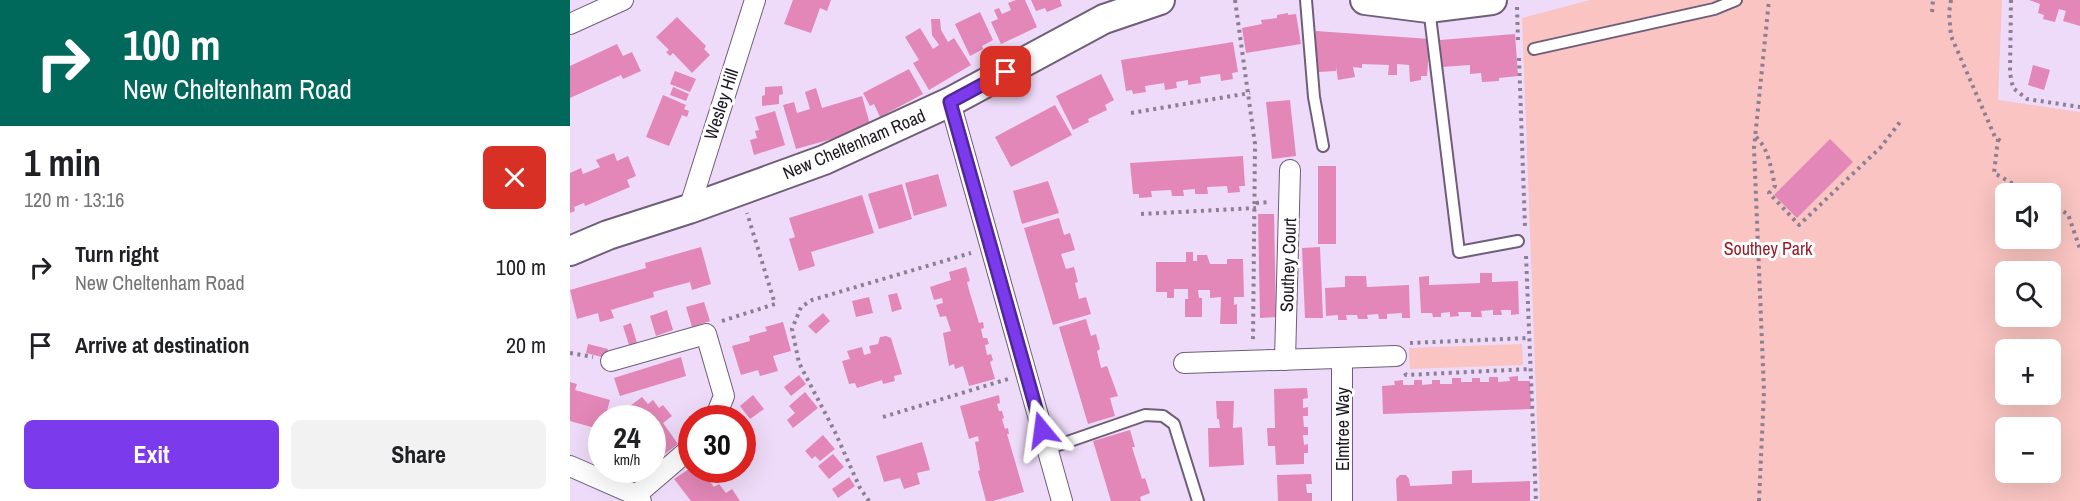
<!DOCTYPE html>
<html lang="en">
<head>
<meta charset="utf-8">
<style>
	body { margin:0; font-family:"Archivo Narrow",sans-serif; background:#f2f2f2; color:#202124; height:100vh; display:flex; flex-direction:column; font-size:22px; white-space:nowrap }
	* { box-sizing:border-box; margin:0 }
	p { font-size:20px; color:#757577 }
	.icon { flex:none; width:33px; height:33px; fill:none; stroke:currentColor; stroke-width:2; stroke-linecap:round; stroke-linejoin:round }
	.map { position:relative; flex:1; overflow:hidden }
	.sheet { display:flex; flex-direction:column; background:#fff; width:570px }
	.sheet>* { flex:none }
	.hud { background:#00695c; color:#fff; overflow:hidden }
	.controls { position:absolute; left:1425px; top:183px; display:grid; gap:12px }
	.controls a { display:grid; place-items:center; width:66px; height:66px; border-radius:9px; background:#fff; box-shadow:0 6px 24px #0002; font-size:30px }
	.speed { position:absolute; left:18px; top:405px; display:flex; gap:12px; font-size:30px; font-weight:700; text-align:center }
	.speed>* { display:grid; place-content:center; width:78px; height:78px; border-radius:50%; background:#fff; box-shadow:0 6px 24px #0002; line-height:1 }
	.speed small { font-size:15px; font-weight:400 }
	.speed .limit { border:9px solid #d22; background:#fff; color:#111 }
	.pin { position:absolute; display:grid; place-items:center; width:51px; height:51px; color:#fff; margin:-26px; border-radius:12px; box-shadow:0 3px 9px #0006 }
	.me { position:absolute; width:66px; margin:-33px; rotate:344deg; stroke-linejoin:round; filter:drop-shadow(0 0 4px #0008) }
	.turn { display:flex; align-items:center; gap:21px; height:126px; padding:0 24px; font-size:27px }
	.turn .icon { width:78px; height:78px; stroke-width:2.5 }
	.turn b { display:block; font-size:42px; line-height:51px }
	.round { display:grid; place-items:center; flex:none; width:63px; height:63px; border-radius:9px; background:#f2f2f2 }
	.overview { display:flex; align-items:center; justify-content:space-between; height:102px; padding:0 24px }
	h1 { font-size:36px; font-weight:700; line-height:45px }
	.action { display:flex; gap:12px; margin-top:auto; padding:12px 24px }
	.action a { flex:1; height:69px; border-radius:9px; background:#7c3aed; color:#fff; font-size:24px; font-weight:700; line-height:69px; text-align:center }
	.action a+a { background:#f2f2f2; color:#202124 }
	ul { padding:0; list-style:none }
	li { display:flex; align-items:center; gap:18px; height:78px; padding:0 24px }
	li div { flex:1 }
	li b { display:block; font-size:22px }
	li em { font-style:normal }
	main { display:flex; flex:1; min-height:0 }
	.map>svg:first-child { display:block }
	.green { fill:#f9c4c1; fill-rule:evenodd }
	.building { fill:#e387b8 }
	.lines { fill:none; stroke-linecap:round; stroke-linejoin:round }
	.lane-casing { stroke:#6e5e78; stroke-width:14 }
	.street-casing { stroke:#6e5e78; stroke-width:22 }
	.secondary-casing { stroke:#6e5e78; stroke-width:32 }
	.path { stroke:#8c7f93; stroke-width:4; stroke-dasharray:3 4.5; stroke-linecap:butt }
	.lane { stroke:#fff; stroke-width:10 }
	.street { stroke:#fff; stroke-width:20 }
	.secondary { stroke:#fff; stroke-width:28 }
	.route-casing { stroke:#51269a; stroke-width:15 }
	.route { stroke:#7c3aed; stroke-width:10 }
	.labels { text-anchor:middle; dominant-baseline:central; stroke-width:6; stroke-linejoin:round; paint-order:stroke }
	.street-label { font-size:18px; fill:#1f1822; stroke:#fff }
	.park-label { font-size:18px; fill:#981d2a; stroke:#fff }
</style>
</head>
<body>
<main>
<section class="sheet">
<div class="hud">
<div class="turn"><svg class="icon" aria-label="right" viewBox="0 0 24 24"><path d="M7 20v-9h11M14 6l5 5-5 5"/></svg><div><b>100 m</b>New Cheltenham Road</div></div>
</div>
<div class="overview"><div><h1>1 min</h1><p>120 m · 13:16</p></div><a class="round" style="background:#d93025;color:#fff"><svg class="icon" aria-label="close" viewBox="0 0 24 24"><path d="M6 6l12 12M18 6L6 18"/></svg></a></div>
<ul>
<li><svg class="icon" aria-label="right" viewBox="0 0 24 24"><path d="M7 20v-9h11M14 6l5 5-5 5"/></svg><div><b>Turn right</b><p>New Cheltenham Road</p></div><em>100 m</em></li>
<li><svg class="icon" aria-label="arrive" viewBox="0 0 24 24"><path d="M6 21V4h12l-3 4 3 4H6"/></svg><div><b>Arrive at destination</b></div><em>20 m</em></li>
</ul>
<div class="action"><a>Exit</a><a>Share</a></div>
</section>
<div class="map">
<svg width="1510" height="501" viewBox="0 0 1510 501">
	<rect width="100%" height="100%" fill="#eedbf9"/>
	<!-- green -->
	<g class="green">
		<path d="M1020 0H1432L1428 100 1510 112V501H970L952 18ZM1436 194H1480V238H1436ZM1436 272H1480V316H1436ZM1436 350H1480V394H1436ZM1436 428H1480V472H1436Z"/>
		<polygon points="952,344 953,365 840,369 839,348"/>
	</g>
	<!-- building -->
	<g class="building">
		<polygon points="223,0 261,0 257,11 250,8 241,33 214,24"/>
		<polygon points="446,0 455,0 467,27 431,44 421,22 428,19 424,10 429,8 432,14 441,10 438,3"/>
		<polygon points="461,0 490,0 492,6 477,12 475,8 466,11"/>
		<polygon points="1459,0 1510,0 1510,26 1493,21 1496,11 1489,9 1485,22 1473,19 1474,15 1468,13 1470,4"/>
		<polygon points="410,12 423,40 412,46 413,49 400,56 385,24"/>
		<polygon points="718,13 718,15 726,14 731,44 676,53 672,28 692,24 691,20 707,18 707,15"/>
		<polygon points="107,17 136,46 134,49 140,55 122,73 103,53 100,56 96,52 99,50 86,37"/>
		<polygon points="361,19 370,19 371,30 378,42 384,38 401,65 359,90 343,63 349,60 335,37 350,28 363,49 369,45 362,35"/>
		<polygon points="746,31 860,39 857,76 851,76 851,80 840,82 839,65 827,64 827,75 818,75 819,65 792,64 792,68 783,67 785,77 768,80 766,67 766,71 749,72 745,59"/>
		<polygon points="945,34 948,76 929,78 929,81 912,82 911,73 900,74 900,65 872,67 870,40"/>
		<polygon points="663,42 668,72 662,73 663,79 651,81 650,74 630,77 631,83 618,85 618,80 606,82 607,88 595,90 594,83 575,86 576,92 563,94 562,90 556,91 551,60"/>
		<polygon points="47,44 53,56 62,52 71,71 53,79 51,75 0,98 0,66"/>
		<polygon points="1463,65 1480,70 1474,90 1458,85"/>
		<polygon points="339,69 353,94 310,117 304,104 300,106 293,93"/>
		<polygon points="105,71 126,79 120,92 100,84"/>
		<polygon points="531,74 544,100 535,105 537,110 518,119 519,122 503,130 486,96"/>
		<polygon points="212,86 213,94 209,95 209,104 192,106 192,96 195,95 195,87"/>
		<polygon points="103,87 119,94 116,101 100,95"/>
		<polygon points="246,88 252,108 292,96 301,128 226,149 213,105 224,102 227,113 240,109 235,92"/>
		<polygon points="93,95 116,105 114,109 119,111 117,117 112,115 99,146 76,137"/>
		<polygon points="720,100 726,156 702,159 696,102"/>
		<polygon points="485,105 502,135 441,167 425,137"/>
		<polygon points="205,111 215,145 184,155 180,140 187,138 185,131 189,130 185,117"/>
		<polygon points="1260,139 1283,162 1227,218 1204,195"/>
		<polygon points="44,153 47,161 58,156 66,176 57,180 60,187 15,206 14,203 4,207 5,211 0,213 0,173 11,168 13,174 30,167 26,160"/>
		<polygon points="673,156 675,186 669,186 670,192 658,193 657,186 637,187 638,194 625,194 625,189 613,190 614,196 602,196 601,190 581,191 582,197 569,198 569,194 563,194 560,163"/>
		<rect x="748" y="166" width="18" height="78"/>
		<polygon points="368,174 377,206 344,216 335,183"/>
		<polygon points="478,181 489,213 452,224 443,191"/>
		<polygon points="332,184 342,219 309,229 298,194"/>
		<polygon points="292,195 304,233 241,252 245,266 229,271 219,239 225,237 219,218"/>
		<polygon points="688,214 704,214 706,317 690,318"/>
		<polygon points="489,218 494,235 500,233 505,250 491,254 496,269 504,267 508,282 505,283 509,299 516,297 521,314 483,325 454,228"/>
		<polygon points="131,247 141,284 122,290 120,282 83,292 84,297 41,310 44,318 30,322 28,313 7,319 0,290 76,268 75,263"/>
		<polygon points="750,247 753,318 735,318 732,248"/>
		<polygon points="616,252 623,252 623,261 627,261 627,255 637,255 640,264 657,264 657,259 673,259 674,297 664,297 664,305 667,304 667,324 650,324 651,297 640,298 640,290 628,290 629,298 632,298 632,317 615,317 615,299 618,299 618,289 604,289 604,298 597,298 597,292 586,292 586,262 616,262"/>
		<polygon points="396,267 400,281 397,282 399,290 409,323 413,322 414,328 411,329 413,338 417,338 419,344 415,345 417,355 421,354 423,360 420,362 425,379 399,386 393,366 385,369 384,364 379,366 373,333 381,331 376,316 370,317 366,305 373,303 372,298 364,300 360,287 381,280 379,272"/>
		<polygon points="910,273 922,273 922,282 948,281 949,314 941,315 941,310 931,310 932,315 923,315 923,310 911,311 912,317 901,317 901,312 888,312 889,316 880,317 880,312 871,313 871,317 863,317 862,313 851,313 849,277 859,276 859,285 910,283"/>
		<polygon points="775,276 796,276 797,287 839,285 840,318 832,318 832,313 817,314 817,319 809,319 808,314 797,315 798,319 788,319 787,315 776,315 777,320 768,320 768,315 756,316 755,288 775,287"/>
		<polygon points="327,293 332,309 322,312 318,295"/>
		<polygon points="299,297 303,313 286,317 282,301"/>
		<polygon points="134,302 140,321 122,327 116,307"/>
		<polygon points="97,310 103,330 86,336 80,316"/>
		<polygon points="253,313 260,321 246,334 238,326"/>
		<polygon points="516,319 521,336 526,334 530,349 527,351 531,368 537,366 548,396 540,398 545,416 518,424 489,327"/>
		<polygon points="213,322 221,351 203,356 208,371 190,376 188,370 171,375 162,346 180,341 179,336 197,331 195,327"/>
		<polygon points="61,323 67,343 59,345 53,326"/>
		<polygon points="316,336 321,338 332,374 324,376 325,381 313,384 312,380 287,388 285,383 279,384 272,361 280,359 277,351 292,347 294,355 301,353 299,346 308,344 310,337"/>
		<polygon points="18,344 38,349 36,358 16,353"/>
		<polygon points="111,357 116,376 50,396 44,378"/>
		<polygon points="229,375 236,384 221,396 214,387"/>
		<polygon points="948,376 948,381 960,381 961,409 813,414 812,386 825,385 824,381 833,380 833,385 844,385 844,380 852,380 852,385 862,384 862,380 870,380 870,384 882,384 882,378 891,378 891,382 902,382 902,378 910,378 910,382 919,382 919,377 928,377 928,382 940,381 939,377"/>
		<polygon points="0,382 7,384 5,390 40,400 35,418 32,418 32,430 0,421"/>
		<polygon points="737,388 738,398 733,399 733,408 738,407 738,416 733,416 734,427 738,427 738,435 733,435 734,445 738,444 738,453 734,453 734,464 706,465 705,446 698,446 697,428 705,428 704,389"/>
		<polygon points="235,392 248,408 223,428 217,420 225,413 219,406"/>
		<polygon points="183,395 194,409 180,419 170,406"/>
		<polygon points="429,395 430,403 427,404 429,411 432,411 434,418 432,419 435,429 438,428 439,434 437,434 454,492 423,501 416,501 408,471 410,470 405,442 409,441 408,436 399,439 390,406"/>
		<polygon points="72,397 78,404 83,400 89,408 93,405 102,416 93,423 108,444 84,462 82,418 51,418 48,415"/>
		<polygon points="646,401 664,401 663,428 672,427 674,465 639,467 638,428 650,428 649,419 647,419"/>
		<polygon points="560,430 565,447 562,447 572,479 575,478 580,493 570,497 571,501 541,501 523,441"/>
		<polygon points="253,435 265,449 250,461 245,456 242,459 235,451"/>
		<polygon points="352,442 360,470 347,473 350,484 334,489 330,478 314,482 306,456"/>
		<polygon points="263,454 274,467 259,479 248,466"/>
		<polygon points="122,467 122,470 145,470 147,472 138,479 144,487 149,484 156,493 162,489 170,501 121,501 104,479"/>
		<polygon points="902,470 902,483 960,481 960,501 827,501 826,479 830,475 836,475 839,479 840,486 882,484 882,471"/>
		<polygon points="741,474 742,484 736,484 737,493 742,493 742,501 708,501 707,475"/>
		<polygon points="279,477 285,486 268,498 262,489"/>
	</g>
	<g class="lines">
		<defs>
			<g id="lane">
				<polyline points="736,0 744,97 753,146"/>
				<polyline points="859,8 889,252 948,241"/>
				<polyline points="964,49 1144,9 1166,0"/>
				<polyline points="477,449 575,415 593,416 604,424 628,501"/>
			</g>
			<g id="street">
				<polyline points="0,24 53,0"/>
				<polyline points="380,102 492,501"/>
				<polyline points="119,209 185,0"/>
				<polyline points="772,358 772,501"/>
				<polyline points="715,360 720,170"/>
				<polyline points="41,361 136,334 154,396 145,418"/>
				<polyline points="614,363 826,356"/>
				<polyline points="0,466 66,495 71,501"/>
				<polyline points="66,495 122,447"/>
			</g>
			<g id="secondary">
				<polyline points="795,0 858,8 922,0"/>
				<polyline points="0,251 38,235 119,209 254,160 380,102 534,19 590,0"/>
			</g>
		</defs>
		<!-- lane casing -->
		<use href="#lane" class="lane-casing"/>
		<!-- street casing -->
		<use href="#street" class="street-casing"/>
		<!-- secondary casing -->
		<use href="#secondary" class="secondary-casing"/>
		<!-- path -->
		<g class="path">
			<polyline points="665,0 685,144 683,340"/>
			<polyline points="1381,0 1379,13 1381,36 1425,137 1433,143"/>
			<polyline points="1441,0 1440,73 1443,88 1457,99 1510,107"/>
			<polyline points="947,7 948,41"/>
			<polyline points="1362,12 1363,0"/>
			<polyline points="949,58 955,227"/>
			<polyline points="561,113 680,93"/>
			<path d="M1186 137C1199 149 1201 169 1205 186L1199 193 1229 225 1311 147 1330 122"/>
			<polyline points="1428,139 1424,173 1461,194"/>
			<polyline points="686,203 700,202"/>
			<polyline points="1480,205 1498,214 1510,249"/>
			<polyline points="571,214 686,208"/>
			<polyline points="956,256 966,501"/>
			<polyline points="152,321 205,304 177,213"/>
			<polyline points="840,343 959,338"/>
			<polyline points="0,353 23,357"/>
			<polyline points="835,373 836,375 960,369"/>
			<polyline points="313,417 438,379"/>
			<polyline points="299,501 290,488 265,432 229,363 222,329 231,307 242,300 401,253"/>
			<polyline points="1189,501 1194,391 1184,148 1199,0"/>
		</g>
		<!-- lane -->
		<use href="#lane" class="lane"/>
		<!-- street -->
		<use href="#street" class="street"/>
		<!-- secondary -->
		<use href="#secondary" class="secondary"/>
	</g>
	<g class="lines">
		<defs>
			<polyline id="route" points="436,72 380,102 472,430"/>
		</defs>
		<!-- route casing -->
		<use href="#route" class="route-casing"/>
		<!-- route -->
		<use href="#route" class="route"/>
	</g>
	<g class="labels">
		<!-- street labels -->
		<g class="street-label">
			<text transform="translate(151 104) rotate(-72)">Wesley Hill</text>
			<text transform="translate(284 144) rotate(-23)">New Cheltenham Road</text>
			<text transform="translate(718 265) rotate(-88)">Southey Court</text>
			<text transform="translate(772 429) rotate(-90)">Elmtree Way</text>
		</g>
		<!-- park labels -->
		<g class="park-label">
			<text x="1198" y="248">Southey Park</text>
		</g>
	</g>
</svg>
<div class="controls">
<a><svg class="icon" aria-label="sound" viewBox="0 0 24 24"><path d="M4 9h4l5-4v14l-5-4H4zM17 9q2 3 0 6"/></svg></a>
<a><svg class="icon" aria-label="search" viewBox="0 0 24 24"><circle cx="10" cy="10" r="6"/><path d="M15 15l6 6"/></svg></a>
<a>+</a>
<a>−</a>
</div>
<div class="speed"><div>24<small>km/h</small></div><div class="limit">30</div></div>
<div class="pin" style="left:436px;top:72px;background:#d93025"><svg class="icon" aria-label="arrive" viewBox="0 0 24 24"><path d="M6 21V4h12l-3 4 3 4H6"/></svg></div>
<svg class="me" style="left:472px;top:430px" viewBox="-20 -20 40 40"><path d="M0-17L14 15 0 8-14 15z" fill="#7c3aed" stroke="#fff" stroke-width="4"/></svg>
</div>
</main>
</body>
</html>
